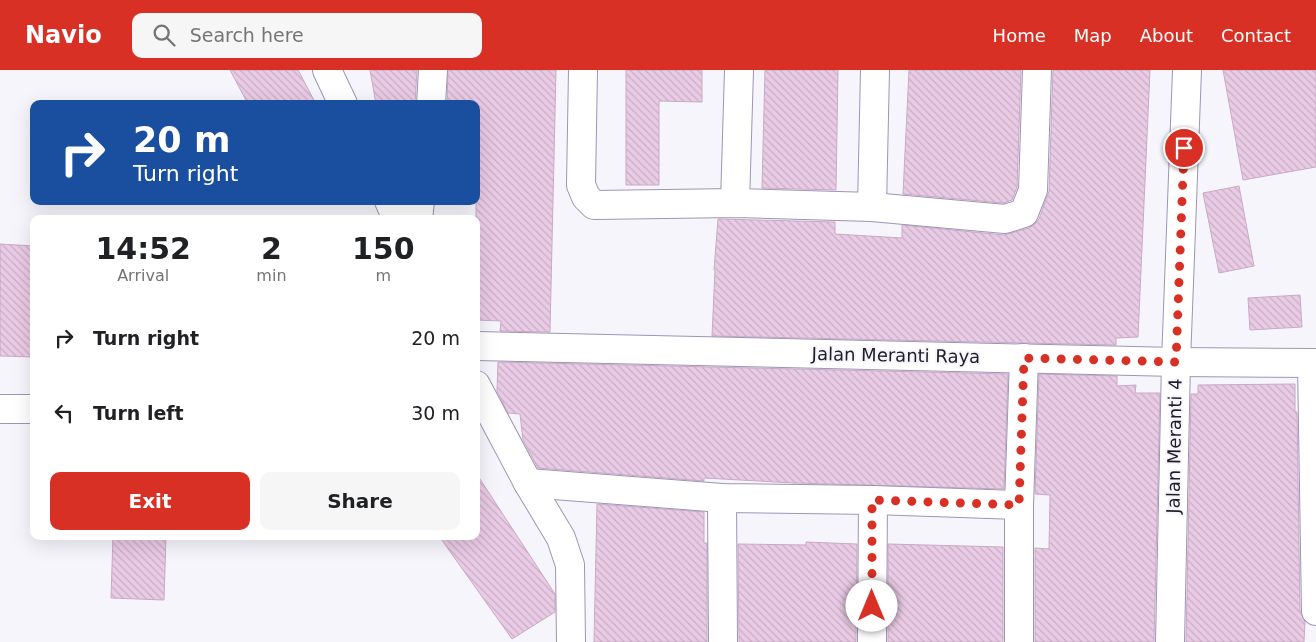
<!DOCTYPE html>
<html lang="en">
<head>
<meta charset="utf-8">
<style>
	body { margin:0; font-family:"DejaVu Sans",sans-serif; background:#f6f6f6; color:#202124; height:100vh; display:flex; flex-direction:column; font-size:19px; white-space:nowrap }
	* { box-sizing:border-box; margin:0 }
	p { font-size:16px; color:#757577 }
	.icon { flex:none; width:28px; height:28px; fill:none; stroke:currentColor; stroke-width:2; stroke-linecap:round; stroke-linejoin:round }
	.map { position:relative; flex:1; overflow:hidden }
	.details { position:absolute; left:30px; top:145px; width:450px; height:325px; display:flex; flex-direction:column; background:#fff; border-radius:10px; box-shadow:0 5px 20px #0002 }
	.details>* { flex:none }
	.banner { position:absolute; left:30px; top:30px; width:450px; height:105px; border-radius:10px; box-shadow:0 5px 20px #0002; background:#1a4fa0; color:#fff; overflow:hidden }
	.pin { position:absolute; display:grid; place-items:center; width:42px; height:42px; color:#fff; margin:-21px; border:2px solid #fff; border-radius:50%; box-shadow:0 1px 5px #0007 }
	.me { position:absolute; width:55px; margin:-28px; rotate:0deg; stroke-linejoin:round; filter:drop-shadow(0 0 4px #0008) }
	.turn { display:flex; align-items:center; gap:18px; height:105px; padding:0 20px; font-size:22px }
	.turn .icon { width:65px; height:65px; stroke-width:2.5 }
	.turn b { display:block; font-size:35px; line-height:42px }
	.eta { display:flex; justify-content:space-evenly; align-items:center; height:85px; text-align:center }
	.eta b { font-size:30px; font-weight:800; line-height:35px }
	.button { display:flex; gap:10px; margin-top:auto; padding:10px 20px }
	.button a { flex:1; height:58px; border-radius:10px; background:#d93025; color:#fff; font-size:20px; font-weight:800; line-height:58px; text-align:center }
	.button a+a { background:#f6f6f6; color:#202124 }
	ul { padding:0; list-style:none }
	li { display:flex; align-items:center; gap:15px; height:75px; padding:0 20px }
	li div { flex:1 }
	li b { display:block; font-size:19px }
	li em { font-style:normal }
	header { display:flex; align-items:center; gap:30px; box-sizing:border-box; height:70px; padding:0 25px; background:#d93025; color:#fff }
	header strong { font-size:24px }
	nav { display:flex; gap:28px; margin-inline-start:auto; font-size:18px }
	.search { width:350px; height:45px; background:#f6f6f6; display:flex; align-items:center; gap:12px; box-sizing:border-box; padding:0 18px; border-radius:10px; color:#757577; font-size:19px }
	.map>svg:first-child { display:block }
	.building { fill:url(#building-back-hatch); stroke:#c8aac3 }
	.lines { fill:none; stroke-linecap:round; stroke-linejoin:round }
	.street-casing { stroke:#9e94b5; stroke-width:30 }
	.street { stroke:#fff; stroke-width:28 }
	.route { stroke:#d93025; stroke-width:9; stroke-dasharray:0 16.2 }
	.labels { text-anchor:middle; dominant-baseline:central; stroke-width:4; stroke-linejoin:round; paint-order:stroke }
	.street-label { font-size:18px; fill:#201c28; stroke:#f7f5fc }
</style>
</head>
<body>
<header>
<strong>Navio</strong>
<div class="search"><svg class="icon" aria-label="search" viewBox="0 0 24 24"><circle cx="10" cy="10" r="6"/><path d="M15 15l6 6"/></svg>Search here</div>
<nav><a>Home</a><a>Map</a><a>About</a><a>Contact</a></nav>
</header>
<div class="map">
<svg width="1316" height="572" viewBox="0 0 1316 572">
	<defs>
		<pattern id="building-back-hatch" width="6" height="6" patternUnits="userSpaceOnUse" patternTransform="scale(1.25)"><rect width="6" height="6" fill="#eacbe5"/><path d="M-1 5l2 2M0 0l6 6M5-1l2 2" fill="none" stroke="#c8aec4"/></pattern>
	</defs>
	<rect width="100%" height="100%" fill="#f7f5fc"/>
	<!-- building -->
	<g class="building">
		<polygon points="230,0 298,0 316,34 248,34"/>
		<polygon points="370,0 417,0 415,34 376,34"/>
		<polygon points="448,0 556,0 550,262 500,261 501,251 476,250 476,34 447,34"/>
		<polygon points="626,0 702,0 702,32 659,31 659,115 626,115"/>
		<polygon points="765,0 838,0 836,120 762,118"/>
		<polygon points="909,0 1021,0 1017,117 1012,130 1003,133 903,124"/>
		<polygon points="1053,0 1150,0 1138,267 1116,268 1116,275 712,266 715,200 714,200 718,149 835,152 835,164 902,168 902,155 1004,165 1029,158 1034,155 1039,149 1049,121"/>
		<polygon points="1223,0 1316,0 1316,97 1243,110"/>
		<polygon points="1239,116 1254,196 1219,203 1203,123"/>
		<polygon points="0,174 34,176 34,287 0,286"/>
		<polygon points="1300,225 1302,257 1250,260 1248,228"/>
		<polygon points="498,292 1008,304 1004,419 794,413 704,408 704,411 538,398 523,370 520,344 508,343 497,321"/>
		<polygon points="1039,304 1117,306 1117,316 1136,315 1135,323 1160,323 1154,572 1035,572 1035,478 1049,479 1050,425 1035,424"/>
		<polygon points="1295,314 1295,342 1297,342 1300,541 1305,552 1304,572 1186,572 1191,324 1198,324 1198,315"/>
		<polygon points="476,403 555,524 555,542 512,569 439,466 476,466"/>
		<polygon points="597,434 704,442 704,473 707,473 707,572 594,572"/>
		<polygon points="113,466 166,466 164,530 111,528"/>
		<polygon points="806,472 857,474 856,572 739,572 738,474 806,475"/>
		<polygon points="888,474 1003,477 1003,572 888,572"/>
	</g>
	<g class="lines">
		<defs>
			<g id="street">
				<polyline points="327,0 343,34"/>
				<polyline points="583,0 581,115 586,127 594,135 735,133 872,137 1005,149 1024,143 1033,120 1037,0"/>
				<polyline points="431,34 433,0"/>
				<polyline points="389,131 397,149"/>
				<polyline points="735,133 739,0"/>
				<polyline points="872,137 875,0"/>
				<polyline points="418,149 420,131"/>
				<polyline points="476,276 1176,292 1316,293"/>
				<polyline points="1312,293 1316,541"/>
				<polyline points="476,315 528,413 561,468 570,495 571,572"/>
				<polyline points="0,339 34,339"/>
				<polyline points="528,413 722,428 873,430 1019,435"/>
				<polyline points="722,428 723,572"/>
				<polyline points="872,572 873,430"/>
				<polyline points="1019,572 1019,435 1024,288"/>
				<polyline points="1170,572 1176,292 1187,0"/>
			</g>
		</defs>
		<!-- street casing -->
		<use href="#street" class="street-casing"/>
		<!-- street -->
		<use href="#street" class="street"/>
	</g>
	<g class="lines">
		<!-- route -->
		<polyline class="route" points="872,536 872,430 1019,435 1024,288 1176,292 1184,78"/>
	</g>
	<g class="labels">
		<!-- street labels -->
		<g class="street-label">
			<text transform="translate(896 285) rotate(1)">Jalan Meranti Raya</text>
			<text transform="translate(1174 376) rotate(-89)">Jalan Meranti 4</text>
		</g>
	</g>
</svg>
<div class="pin" style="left:1184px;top:78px;background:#d93025"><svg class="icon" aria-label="arrive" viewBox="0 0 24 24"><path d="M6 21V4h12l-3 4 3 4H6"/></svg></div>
<svg class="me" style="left:872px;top:536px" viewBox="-20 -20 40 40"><circle r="19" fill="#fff"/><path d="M0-13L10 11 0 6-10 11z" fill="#d93025"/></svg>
<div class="banner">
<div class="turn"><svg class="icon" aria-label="right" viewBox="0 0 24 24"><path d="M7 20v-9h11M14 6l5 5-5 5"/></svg><div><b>20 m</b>Turn right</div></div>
</div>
<section class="details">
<div class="eta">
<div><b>14:52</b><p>Arrival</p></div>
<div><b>2</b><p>min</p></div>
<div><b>150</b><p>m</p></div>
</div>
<ul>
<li><svg class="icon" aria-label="right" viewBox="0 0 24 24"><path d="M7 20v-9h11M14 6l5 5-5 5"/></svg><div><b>Turn right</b></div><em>20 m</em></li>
<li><svg class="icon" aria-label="left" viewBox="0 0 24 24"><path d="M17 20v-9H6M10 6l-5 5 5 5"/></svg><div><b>Turn left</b></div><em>30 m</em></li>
</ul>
<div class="button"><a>Exit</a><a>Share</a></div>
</section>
</div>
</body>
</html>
